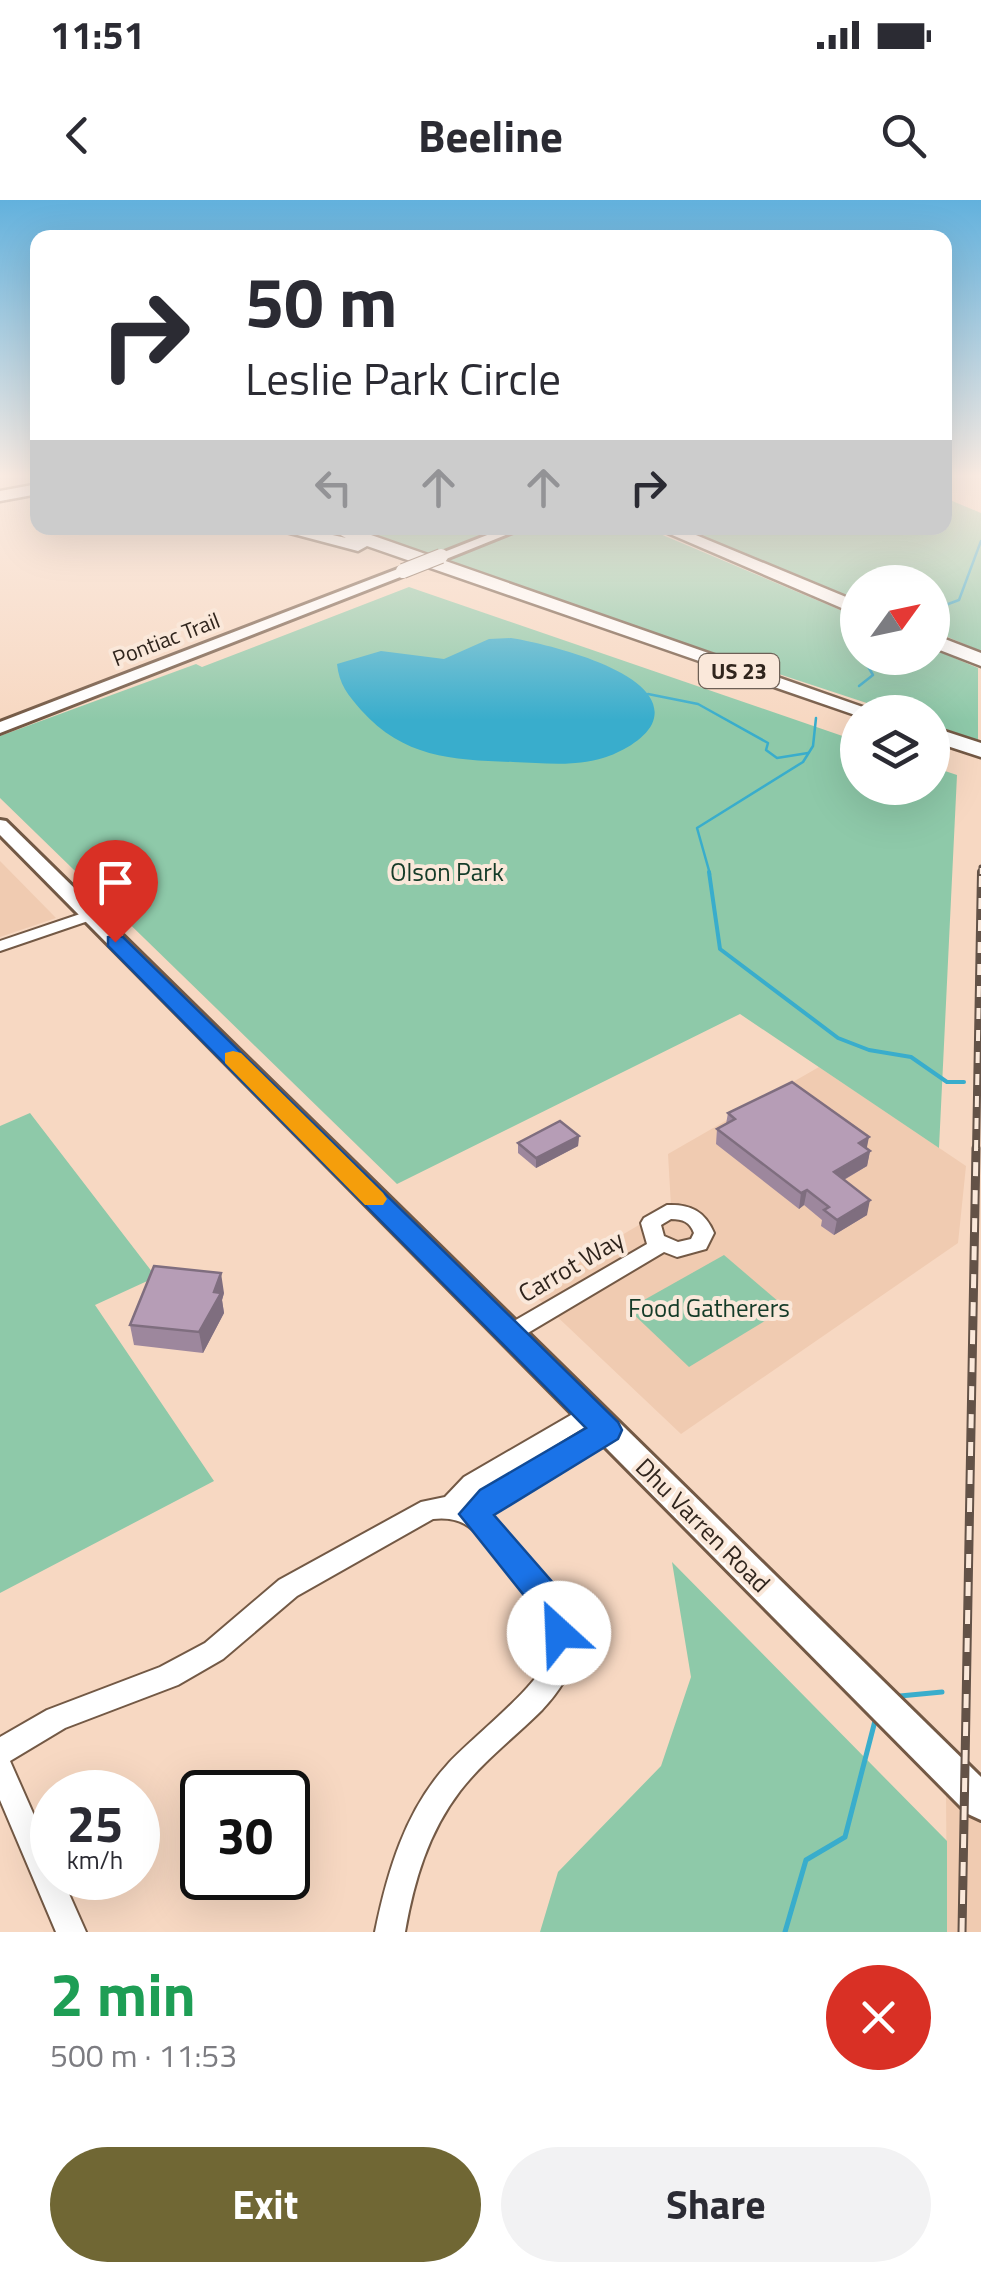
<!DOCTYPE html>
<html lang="en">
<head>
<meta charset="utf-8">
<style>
	body { margin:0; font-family:"Titillium Web",sans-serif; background:#f2f2f3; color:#2b2b33; height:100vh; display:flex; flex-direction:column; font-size:38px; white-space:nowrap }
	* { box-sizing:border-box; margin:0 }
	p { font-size:32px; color:#7c7c81 }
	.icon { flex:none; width:55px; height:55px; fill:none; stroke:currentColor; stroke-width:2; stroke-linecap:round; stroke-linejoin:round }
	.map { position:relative; height:1732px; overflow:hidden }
	.details { display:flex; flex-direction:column; background:#fff; flex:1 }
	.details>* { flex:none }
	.hud { position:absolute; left:30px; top:30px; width:922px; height:305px; border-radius:20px; box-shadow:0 10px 40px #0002; background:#fff; color:#2b2b33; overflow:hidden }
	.needle { width:65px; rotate:57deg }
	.controls { position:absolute; left:840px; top:365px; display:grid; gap:20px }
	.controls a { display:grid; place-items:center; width:110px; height:110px; border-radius:50%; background:#fff; box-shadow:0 10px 40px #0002; font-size:50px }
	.speed { position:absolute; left:30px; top:1570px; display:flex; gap:20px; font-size:50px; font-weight:700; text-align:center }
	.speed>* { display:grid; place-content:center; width:130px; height:130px; border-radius:50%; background:#fff; box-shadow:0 10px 40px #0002; line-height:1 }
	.speed small { font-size:25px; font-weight:400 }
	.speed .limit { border:5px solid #111; border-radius:15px; background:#fff; color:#111 }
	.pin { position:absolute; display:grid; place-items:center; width:85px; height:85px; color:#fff; margin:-102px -42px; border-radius:50% 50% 50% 0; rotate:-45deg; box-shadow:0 0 10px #0007 }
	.pin .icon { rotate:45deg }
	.me { position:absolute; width:110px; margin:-55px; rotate:335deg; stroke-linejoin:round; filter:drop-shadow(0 0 8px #0008) }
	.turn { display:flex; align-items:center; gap:35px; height:210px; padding:0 50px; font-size:45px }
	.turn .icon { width:130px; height:130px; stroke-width:2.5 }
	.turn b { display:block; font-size:70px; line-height:85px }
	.lanes { display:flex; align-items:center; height:95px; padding:0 50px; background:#0003; justify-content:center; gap:50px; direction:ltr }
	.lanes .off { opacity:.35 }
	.round { display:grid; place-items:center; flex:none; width:105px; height:105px; border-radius:52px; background:#f2f2f3 }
	.headline { display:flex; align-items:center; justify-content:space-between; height:170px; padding:0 50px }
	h1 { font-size:60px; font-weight:700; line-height:75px; color:#1e9e55 }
	.primary-button { display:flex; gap:20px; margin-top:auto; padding:20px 50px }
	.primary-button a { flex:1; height:115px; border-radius:60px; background:#706734; color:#fff; font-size:40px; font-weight:700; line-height:115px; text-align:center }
	.primary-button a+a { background:#f2f2f3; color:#2b2b33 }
	.status { display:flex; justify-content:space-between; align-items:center; height:70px; padding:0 50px; background:#fff; direction:ltr }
	.status svg { height:28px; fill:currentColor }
	header { display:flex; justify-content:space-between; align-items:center; height:130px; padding:0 50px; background:#fff; font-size:45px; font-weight:700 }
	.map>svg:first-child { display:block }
	.built { fill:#f0cbb1 }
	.green { fill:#8ec9a9 }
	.water { fill:#39adcc }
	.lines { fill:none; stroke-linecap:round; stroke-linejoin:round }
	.stream-far2 { stroke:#39adcc; stroke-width:2.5 }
	.stream-far1 { stroke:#39adcc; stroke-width:4 }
	.stream { stroke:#39adcc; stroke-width:5 }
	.minor-casing { stroke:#735945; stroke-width:4 }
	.secondary-casing { stroke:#735945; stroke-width:6 }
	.motorway-casing { stroke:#735945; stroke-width:5 }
	.minor { fill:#fff; fill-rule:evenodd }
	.secondary { fill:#fff; fill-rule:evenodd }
	.motorway { fill:#fff; fill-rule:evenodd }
	.rail-far2-casing { stroke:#635247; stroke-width:5 }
	.rail-far1-casing { stroke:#635247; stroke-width:8 }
	.rail-casing { stroke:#635247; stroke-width:9 }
	.rail-far2 { stroke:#fae8da; stroke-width:2.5; stroke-dasharray:6; stroke-linecap:butt }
	.rail-far1 { stroke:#fae8da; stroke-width:4; stroke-dasharray:11; stroke-linecap:butt }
	.rail { stroke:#fae8da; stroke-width:5; stroke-dasharray:14; stroke-linecap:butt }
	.secondary-bridge-casing { stroke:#735945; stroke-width:16; stroke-linecap:butt }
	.secondary-bridge { stroke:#fff; stroke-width:14 }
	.wall { fill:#9d879d }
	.shaded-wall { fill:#7f6e7f }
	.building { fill:#b69db6; stroke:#7f6e7f; stroke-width:2.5 }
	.route { fill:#1a73e8; stroke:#114b97; stroke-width:2.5 }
	.slow { fill:#f59e0b }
	.labels { text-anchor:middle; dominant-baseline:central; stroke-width:8; stroke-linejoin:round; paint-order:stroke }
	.far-street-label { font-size:22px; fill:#30251d; stroke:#fae8da }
	.shield { fill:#fae8da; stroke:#6d6056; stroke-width:2.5 }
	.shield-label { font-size:22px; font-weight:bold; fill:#30251d }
	.park-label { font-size:25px; fill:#143b28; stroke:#fae8da }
	.street-label { font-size:25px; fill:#30251d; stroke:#fae8da }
</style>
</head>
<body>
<div class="status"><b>11:51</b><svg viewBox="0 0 49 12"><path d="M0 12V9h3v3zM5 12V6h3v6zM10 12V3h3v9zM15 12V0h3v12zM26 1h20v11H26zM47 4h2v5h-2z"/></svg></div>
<header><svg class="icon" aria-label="back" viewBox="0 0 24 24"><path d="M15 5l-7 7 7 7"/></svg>Beeline<svg class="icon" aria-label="search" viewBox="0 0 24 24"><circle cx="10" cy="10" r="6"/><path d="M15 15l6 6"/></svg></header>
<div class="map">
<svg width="981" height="1732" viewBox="0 0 981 1732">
	<rect width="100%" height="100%" fill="#f7d8c2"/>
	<!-- built -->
	<g class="built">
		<polygon points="0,661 56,718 0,737"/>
		<polygon points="819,867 966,966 958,1043 681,1234 529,1090 671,1006 668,954"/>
		<polygon points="946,1591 981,1624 981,1732 947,1732"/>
	</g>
	<!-- green -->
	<g class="green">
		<polygon points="945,298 981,313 981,451 933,431 932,382 858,382 857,400 681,328 945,328 951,317 945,314"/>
		<polygon points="348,328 505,328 426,358"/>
		<polygon points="527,328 646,328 857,417 858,458 932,458 933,449 978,468 978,540 933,525 932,512 894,512 439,362"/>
		<polygon points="409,387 857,541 858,588 932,588 933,567 957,575 939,948 740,814 397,984 0,598 0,536 196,464 202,467"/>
		<polygon points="30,913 156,1077 95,1105 214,1281 0,1393 0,926"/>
		<polygon points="724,1055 786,1108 689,1167 628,1109"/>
		<polygon points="672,1362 947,1641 947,1732 540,1732 558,1672 661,1566 691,1477"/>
	</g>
	<!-- water -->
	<path class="water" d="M511 438C543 443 675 473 652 524 644 540 620 553 603 558 574 567 543 563 513 562 453 560 404 558 361 510 348 495 339 484 337 464L381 451 444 459 489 439Z"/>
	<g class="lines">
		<!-- stream-far2 -->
		<g class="stream-far2">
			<polyline points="932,410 959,400 981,341"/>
			<polyline points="858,440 858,448"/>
			<polyline points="859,486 873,475 863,458"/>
			<polyline points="648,494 698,504 768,543 766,550 777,558 808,553"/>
			<polyline points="710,674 697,628 803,562 813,546 816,518"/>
		</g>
		<!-- stream-far1 -->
		<polyline class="stream-far1" points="709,672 720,749 838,838 869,850 911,857 947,882 964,882"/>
		<!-- stream -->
		<g class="stream">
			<polyline points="900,1496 942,1492"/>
			<polyline points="785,1732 806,1660 845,1637 876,1517"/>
		</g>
		<defs>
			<g id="minor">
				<polygon points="89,711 94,713 97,716 94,719 0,751 0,741"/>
				<path d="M667 1005C690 1004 705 1011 714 1033L706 1049 677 1057 664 1052 516 1140 509 1142 502 1140 498 1134 502 1128 647 1044 641 1023 644 1018ZM671 1019C683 1019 690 1022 694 1033L691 1039 678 1042 664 1036 661 1025Z"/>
				<path d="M590 1204 598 1207 601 1213 598 1219 480 1291 470 1303 599 1224 607 1221 615 1224 618 1230 615 1236 490 1315C519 1345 580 1413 573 1457 570 1477 555 1496 542 1510 515 1537 484 1560 460 1591 428 1633 414 1681 405 1732H375C387 1673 405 1611 447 1565 468 1541 539 1486 546 1460 556 1424 520 1386 499 1360 479 1335 468 1315 433 1319L297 1396 223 1459 178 1485 65 1528 10 1561 52 1656V1678H62L86 1732H56L0 1600V1537L47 1510 160 1467 205 1443 279 1380 421 1302 445 1297 464 1277Z"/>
			</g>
			<g id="secondary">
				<polygon points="505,328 523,328 446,359 434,356"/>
				<polygon points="403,367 410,371 408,374 0,533 0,522"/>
				<polygon points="0,620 6,621 981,1577 981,1620 968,1614 0,635"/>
			</g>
			<g id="motorway">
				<polygon points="38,284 38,294 0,301 0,291"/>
				<polygon points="271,328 301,328 346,338 328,328 351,328 877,512 858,512 858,516 367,346 358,351"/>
				<polygon points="656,328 679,328 858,402 858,415"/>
				<polygon points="932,434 981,453 981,466 932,447"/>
				<polygon points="932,527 981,543 981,557 932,541"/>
			</g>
		</defs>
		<!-- minor casing -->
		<use href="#minor" class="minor-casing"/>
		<!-- secondary casing -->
		<use href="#secondary" class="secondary-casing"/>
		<!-- motorway casing -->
		<use href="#motorway" class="motorway-casing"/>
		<!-- minor -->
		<use href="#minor" class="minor"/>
		<!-- secondary -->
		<use href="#secondary" class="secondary"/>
		<!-- motorway -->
		<use href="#motorway" class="motorway"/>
		<defs>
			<polyline id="rail-far2" points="981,674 981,667"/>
			<polyline id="rail-far1" points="976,951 981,672"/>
			<polyline id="rail" points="962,1732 976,948"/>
		</defs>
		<!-- rail-far2 casing -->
		<use href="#rail-far2" class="rail-far2-casing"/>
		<!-- rail-far1 casing -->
		<use href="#rail-far1" class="rail-far1-casing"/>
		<!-- rail casing -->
		<use href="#rail" class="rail-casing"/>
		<!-- rail-far2 -->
		<use href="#rail-far2" class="rail-far2"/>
		<!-- rail-far1 -->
		<use href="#rail-far1" class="rail-far1"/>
		<!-- rail -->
		<use href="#rail" class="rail"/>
		<defs>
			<polyline id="secondary-bridge" points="403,371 441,356"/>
		</defs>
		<!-- secondary-bridge casing -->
		<use href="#secondary-bridge" class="secondary-bridge-casing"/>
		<!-- secondary-bridge -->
		<use href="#secondary-bridge" class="secondary-bridge"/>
	</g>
	<!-- wall -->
	<g class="wall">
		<polygon points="728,913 867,949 870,951 867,966 844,980 867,1015 834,1035 821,1026 822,1020 804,1005 799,1009 716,944 717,929 726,924"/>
		<polygon points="579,936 578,946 536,968 518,953 518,943"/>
		<polygon points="224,1093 222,1100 224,1113 203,1153 134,1145 130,1125"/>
	</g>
	<!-- shaded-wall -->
	<g class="shaded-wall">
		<polygon points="579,936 578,946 536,968 536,958"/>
		<polygon points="869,937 866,952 859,943"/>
		<polygon points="870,951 867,966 831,987 834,972"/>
		<polygon points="807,990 804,1005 799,1009 801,993"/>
		<polygon points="870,1000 867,1015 834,1035 837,1020"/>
		<polygon points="221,1073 224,1093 222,1100 224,1113 203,1153 199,1132"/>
	</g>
	<!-- building -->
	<g class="building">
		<polygon points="792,882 869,937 859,943 870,951 834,972 870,1000 837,1020 824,1010 829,1007 807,990 801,993 717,929 735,919 728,913"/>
		<polygon points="560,921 579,936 536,958 518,943"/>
		<polygon points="154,1066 221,1073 214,1092 221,1093 199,1132 130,1125"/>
	</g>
	<!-- sky -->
	<linearGradient id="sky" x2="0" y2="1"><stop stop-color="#62b1dd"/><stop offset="0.53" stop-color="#fbede4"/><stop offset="1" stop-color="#fbede4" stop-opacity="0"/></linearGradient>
	<rect width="981" height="520" fill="url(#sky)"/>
	<!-- route -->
	<polygon class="route" points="115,736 123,737 618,1222 622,1230 618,1239 494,1315 554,1384 575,1433 571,1443 559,1448 547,1443 530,1403 459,1314 480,1290 586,1228 108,746 108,737"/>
	<!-- slow -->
	<polygon class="slow" points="233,851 241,853 383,993 387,999 383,1005 365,1005 225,863 225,853"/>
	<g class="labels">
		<!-- far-street labels -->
		<g class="far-street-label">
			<text transform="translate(166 439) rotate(-21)">Pontiac Trail</text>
		</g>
		<!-- shield labels -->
		<rect class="shield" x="699" y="454" width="80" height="34" rx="8"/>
		<g class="shield-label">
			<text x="739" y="471">US 23</text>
		</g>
		<!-- park labels -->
		<g class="park-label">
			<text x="447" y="672">Olson Park</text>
			<text x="709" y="1108">Food Gatherers</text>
		</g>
		<!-- street labels -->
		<g class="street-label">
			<text transform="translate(571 1066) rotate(-30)">Carrot Way</text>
			<text transform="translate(703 1325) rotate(45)">Dhu Varren Road</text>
		</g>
	</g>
</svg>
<div class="controls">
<a><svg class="needle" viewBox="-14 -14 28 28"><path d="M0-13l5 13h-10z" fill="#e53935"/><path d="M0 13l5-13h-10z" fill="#7c7c81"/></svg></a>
<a><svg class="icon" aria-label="layers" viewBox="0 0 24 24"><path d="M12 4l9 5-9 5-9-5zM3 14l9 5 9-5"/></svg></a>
</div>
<div class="speed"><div>25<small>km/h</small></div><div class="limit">30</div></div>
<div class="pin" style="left:115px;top:742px;background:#d93025"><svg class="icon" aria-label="arrive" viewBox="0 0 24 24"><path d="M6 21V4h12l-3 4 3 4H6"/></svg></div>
<svg class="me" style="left:559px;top:1433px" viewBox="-20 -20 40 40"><circle r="19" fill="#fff"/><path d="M0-13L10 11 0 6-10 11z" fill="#1a73e8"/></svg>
<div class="hud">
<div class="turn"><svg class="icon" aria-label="right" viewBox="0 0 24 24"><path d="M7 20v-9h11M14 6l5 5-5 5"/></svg><div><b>50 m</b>Leslie Park Circle</div></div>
<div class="lanes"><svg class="icon off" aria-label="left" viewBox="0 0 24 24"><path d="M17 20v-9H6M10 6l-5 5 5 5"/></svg><svg class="icon off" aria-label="ahead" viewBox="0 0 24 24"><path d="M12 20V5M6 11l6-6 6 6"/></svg><svg class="icon off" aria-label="ahead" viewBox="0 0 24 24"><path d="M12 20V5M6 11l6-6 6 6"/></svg><svg class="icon" aria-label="right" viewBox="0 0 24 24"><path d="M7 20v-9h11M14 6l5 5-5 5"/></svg></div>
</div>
</div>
<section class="details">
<div class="headline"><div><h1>2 min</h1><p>500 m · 11:53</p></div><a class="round" style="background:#d93025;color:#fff"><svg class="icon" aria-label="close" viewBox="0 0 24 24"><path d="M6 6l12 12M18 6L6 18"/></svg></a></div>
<div class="primary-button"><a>Exit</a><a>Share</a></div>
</section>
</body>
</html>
